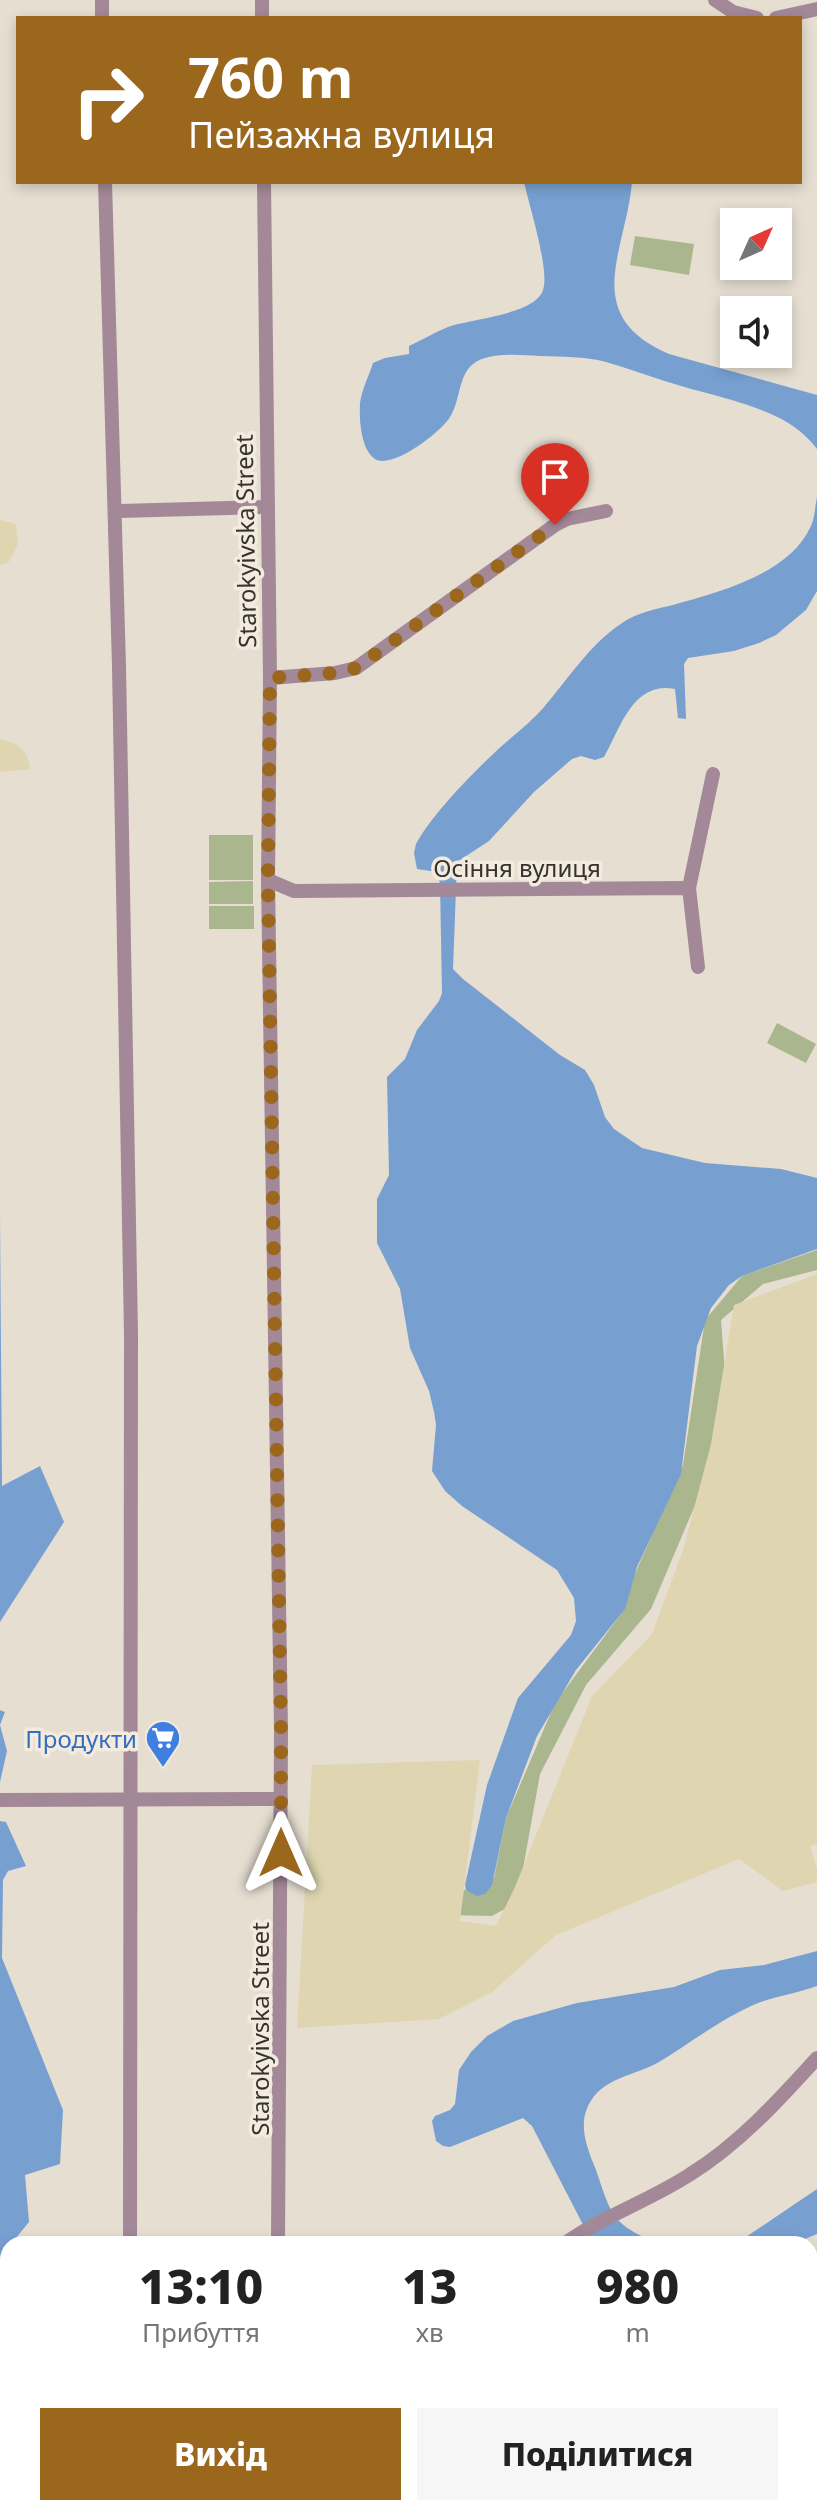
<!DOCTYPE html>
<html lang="uk">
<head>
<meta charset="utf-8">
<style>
	body { margin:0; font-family:"Noto Sans",sans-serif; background:#f6f6f6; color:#222; height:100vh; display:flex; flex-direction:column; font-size:30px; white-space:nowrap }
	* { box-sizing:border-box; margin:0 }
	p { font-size:26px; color:#767676 }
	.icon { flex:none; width:44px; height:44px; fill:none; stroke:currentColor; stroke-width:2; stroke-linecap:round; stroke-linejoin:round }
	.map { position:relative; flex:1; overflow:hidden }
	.drawer { position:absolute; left:0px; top:2236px; width:818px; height:280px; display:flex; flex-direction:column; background:#fff; border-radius:24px 24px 0 0; box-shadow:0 4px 12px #0003 }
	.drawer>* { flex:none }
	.hud { position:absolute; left:16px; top:16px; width:786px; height:168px; border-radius:0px; box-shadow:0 4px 12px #0003; background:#9a671c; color:#fff; overflow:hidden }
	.needle { width:52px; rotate:45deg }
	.buttons { position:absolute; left:720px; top:208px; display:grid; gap:16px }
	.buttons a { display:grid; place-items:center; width:72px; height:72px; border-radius:0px; background:#fff; box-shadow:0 4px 12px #0003; font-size:40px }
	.pin { position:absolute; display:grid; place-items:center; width:68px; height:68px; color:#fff; margin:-82px -34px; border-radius:50% 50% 50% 0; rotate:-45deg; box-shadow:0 0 8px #0007 }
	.pin .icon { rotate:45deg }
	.me { position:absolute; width:88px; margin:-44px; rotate:0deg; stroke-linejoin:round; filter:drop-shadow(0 0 6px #0008) }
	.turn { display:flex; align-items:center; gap:28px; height:168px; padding:0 40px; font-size:36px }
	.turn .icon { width:104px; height:104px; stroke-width:2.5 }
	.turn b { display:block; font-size:56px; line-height:68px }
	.eta { display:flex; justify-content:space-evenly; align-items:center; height:136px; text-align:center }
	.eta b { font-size:48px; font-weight:800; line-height:56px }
	.primary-button { display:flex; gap:16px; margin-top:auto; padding:16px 40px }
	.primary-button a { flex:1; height:92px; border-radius:0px; background:#9a671c; color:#fff; font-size:32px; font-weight:800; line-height:92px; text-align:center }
	.primary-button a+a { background:#f6f6f6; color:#222 }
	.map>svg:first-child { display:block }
	.green { fill:#aab68e }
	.sand { fill:#dfd6b1 }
	.water { fill:#77a0d1 }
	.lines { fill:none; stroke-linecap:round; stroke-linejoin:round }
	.minor { stroke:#a38898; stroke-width:14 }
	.route { stroke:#9a671c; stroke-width:14; stroke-dasharray:0 25.2 }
	.labels { text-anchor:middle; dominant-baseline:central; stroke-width:7; stroke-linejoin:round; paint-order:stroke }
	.street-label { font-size:24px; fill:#36332e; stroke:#f4ebdf }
	.shop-label { font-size:24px; fill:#366cbe; stroke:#f4ebdf; text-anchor:end }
</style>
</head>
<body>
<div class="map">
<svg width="817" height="2516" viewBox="0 0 817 2516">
	<rect width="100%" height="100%" fill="#e6ded1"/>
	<!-- green -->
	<g class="green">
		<polygon points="635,236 694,244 689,275 630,265"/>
		<rect x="209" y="835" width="44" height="45"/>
		<polygon points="253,881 253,904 209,904 209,882"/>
		<rect x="209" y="906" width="45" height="23"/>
		<polygon points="777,1023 816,1044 806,1063 767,1043"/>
		<polygon points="817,1250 817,1270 763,1284 721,1320 729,1425 651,1609 586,1685 540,1774 517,1902 492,1916 406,1914 494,1878 506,1818 555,1703 621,1614 634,1576 683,1465 705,1320 742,1276"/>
	</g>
	<!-- sand -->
	<g class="sand">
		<polygon points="0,520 16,524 18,545 8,563 0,565"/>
		<path d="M0 739C17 742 28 750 30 769L0 772Z"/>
		<polygon points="817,1274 817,1844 810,1846 817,1869 817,1882 783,1891 739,1859 556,1935 492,1992 439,2019 297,2028 312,1765 480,1760 460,1921 496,1926 515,1887 592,1696 652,1634 683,1550 711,1444 734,1305"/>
	</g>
	<!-- water -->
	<g class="water">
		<path d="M524 182H632C626 252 579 315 669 354L817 395V449C809 438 797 428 785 421 754 404 716 396 681 386 656 379 631 369 606 362 584 356 562 357 540 356 522 355 502 353 485 358 456 366 463 397 450 417 441 432 392 470 375 459 361 450 359 419 360 404 361 391 369 376 373 363L385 358 409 354V346C422 340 435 332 448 327 469 319 535 315 543 290 550 270 529 205 524 182Z"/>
		<path d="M817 497V591L806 610 776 635 759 643 734 651 688 658 684 664 686 719 678 718 675 689C633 680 620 729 604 757L595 760 581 756 572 759 534 792 489 841 457 862 453 969 463 979 560 1055 585 1070 594 1085 605 1117 614 1129 642 1148 705 1163 781 1169 817 1178V1249L742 1276 729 1285 711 1308 697 1346 681 1474 637 1567 625 1609 576 1670 537 1736 506 1818 492 1885 485 1894 477 1896 466 1890 465 1885 487 1785 518 1698 571 1635 576 1621 574 1598 557 1570 462 1506 445 1491 432 1471 436 1425 434 1412 429 1391 410 1348 400 1289 377 1243V1199L389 1175 387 1077 405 1059 417 1030 439 1001 442 993 440 883 437 872 417 869 414 853 416 844C432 814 478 767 504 744 518 732 532 721 544 707 569 678 589 645 622 623 636 613 656 609 673 605 718 592 789 575 811 526 815 517 815 506 817 497Z"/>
		<polygon points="0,1212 2,1486 40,1466 64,1522 0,1622"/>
		<polygon points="0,1710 5,1712 0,1725 7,1751 0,1782"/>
		<polygon points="0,1821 6,1822 26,1866 8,1871 3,1880 2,1958 63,2110 60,2164 25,2175 29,2222 11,2244 8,2244 0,2257"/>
		<path d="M817 1951V1986C798 1993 777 1996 758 2003 722 2018 692 2042 659 2062 635 2076 602 2077 588 2106 578 2127 588 2150 596 2170 612 2217 612 2224 659 2244H593L532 2126 523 2118 450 2147 443 2146 436 2141 432 2121 435 2116 450 2110 455 2104 459 2070 471 2052 487 2036 513 2021 577 2003 674 1987 720 1970 764 1965Z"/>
		<polygon points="817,2189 817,2234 793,2244 720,2244 746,2237"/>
		<polygon points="360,2508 397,2508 394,2516 357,2516"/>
		<polygon points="579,2508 618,2508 626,2516 587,2516"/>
	</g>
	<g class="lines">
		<!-- minor -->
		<g class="minor">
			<polyline points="102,0 102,18"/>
			<polyline points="262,0 262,18"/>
			<polyline points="715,0 733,12 757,18"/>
			<polyline points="776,18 817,9"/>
			<polyline points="105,182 119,666 131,1334 130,2244"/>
			<polyline points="264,182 270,678 268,880 281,1731 278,2244"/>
			<polyline points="119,511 266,507"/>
			<polyline points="270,678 335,673 356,668 555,525 567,519 606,511"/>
			<polyline points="268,880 294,891 689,888 698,967"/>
			<polyline points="689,888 713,774"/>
			<polyline points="0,1800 281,1799"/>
			<path d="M564 2244C603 2216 649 2201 689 2175 738 2145 779 2100 817 2058"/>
			<polyline points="810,2355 817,2352"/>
			<polyline points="76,2516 80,2508"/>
			<polyline points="233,2516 235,2508"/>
			<polyline points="253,2516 257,2508"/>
		</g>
	</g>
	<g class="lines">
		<!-- route -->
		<polyline class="route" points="281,1853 281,1731 268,880 270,678 335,673 356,668 555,525"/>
	</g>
	<!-- icons -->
	<defs>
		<symbol id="supermarket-pin" viewBox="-11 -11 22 30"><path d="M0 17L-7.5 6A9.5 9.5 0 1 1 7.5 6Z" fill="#3f7fe0" stroke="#f4ebdf"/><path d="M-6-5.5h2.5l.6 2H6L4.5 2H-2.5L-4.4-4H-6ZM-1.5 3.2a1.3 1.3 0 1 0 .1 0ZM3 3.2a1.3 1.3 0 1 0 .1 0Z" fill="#fff"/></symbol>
	</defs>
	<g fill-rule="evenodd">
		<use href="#supermarket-pin" x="143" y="1718" width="40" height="54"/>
	</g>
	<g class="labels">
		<!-- street labels -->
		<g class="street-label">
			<text transform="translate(245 541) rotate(-91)">Starokyivska Street</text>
			<text x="517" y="867">Осіння вулиця</text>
			<text transform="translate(259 2029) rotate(-90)">Starokyivska Street</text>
		</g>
		<!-- shop labels -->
		<g class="shop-label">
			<text x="137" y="1738">Продукти</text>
		</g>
	</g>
</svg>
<div class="buttons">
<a><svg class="needle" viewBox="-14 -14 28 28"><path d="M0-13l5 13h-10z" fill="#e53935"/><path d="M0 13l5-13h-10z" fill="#767676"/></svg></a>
<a><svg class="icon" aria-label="sound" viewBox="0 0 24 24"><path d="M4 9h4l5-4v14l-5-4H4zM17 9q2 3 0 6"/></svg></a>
</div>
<div class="pin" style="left:555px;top:525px;background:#d93025"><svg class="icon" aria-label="arrive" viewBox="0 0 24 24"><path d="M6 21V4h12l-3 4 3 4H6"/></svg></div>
<svg class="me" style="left:281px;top:1853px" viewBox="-20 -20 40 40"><path d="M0-17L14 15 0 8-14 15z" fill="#9a671c" stroke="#fff" stroke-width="4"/></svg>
<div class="hud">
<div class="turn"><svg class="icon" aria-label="right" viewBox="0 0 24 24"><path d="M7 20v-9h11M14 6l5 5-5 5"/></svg><div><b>760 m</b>Пейзажна вулиця</div></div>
</div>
<section class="drawer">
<div class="eta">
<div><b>13:10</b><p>Прибуття</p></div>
<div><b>13</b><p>хв</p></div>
<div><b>980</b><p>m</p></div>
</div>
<div class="primary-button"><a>Вихід</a><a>Поділитися</a></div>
</section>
</div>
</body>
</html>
